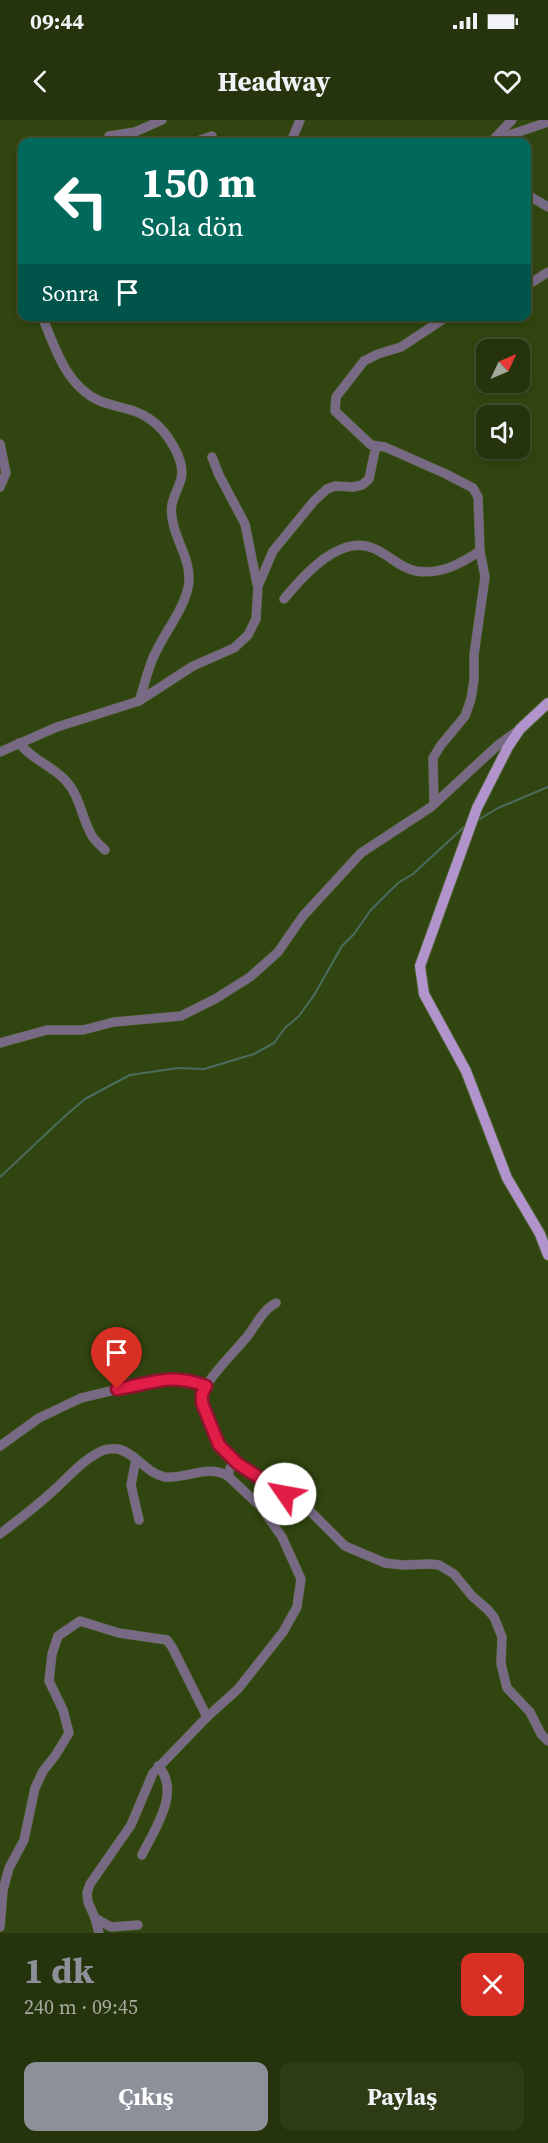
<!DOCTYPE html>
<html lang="tr">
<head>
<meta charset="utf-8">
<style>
	body { margin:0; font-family:"Source Serif 4",serif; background:#2d3c15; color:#f1f3f6; height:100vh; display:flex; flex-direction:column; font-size:22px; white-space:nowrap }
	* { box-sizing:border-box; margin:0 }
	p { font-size:20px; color:#a3aa9d }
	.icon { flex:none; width:33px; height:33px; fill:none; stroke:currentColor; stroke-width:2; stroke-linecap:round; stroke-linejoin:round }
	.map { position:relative; height:1813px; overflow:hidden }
	.details { display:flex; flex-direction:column; background:#25340c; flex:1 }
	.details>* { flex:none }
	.guide { position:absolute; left:18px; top:18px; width:513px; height:183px; border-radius:12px; box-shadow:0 3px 9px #0003,0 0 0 2px #424f2d; background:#00695c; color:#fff; overflow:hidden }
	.needle { width:39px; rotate:46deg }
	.fabs { position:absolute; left:476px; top:219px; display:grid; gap:12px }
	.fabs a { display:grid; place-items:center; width:54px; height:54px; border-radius:12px; background:#25340c; box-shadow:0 3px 9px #0003,0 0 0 2px #424f2d; font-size:30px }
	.pin { position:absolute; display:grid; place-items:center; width:51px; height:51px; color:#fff; margin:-62px -26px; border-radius:50% 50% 50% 0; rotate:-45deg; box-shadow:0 0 6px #0007 }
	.pin .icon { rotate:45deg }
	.me { position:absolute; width:66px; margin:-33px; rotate:303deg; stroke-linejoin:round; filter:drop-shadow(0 0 4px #0008) }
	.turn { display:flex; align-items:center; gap:21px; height:126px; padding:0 24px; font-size:27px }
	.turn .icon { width:78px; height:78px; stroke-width:2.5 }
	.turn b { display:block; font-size:42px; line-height:51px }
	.then { display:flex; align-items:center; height:57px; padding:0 24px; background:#0003; gap:12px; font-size:22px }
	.round { display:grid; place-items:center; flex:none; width:63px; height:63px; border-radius:12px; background:#2d3c15 }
	.headline { display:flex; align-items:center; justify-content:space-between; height:102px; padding:0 24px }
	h1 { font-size:36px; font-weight:700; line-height:45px; color:#8c9099 }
	.primary-button { display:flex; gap:12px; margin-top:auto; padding:12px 24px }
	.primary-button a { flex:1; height:69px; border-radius:12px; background:#8c9099; color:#fff; font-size:24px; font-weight:700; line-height:69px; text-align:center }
	.primary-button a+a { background:#2d3c15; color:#f1f3f6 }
	.status { display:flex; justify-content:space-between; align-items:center; height:42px; padding:0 30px; background:#25340c; direction:ltr }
	.status svg { height:16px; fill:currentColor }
	header { display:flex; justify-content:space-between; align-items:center; height:78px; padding:0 24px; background:#25340c; font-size:27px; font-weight:700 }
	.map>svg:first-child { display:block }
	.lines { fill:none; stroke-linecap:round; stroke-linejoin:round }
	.stream { stroke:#4b6d61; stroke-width:2 }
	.minor-casing { stroke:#4e6230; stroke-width:10 }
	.major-casing { stroke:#4e6230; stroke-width:12 }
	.minor { stroke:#786a85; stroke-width:9 }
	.major { stroke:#b194cc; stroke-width:10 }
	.route-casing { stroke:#92132f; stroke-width:15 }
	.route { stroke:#e11d48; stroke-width:10 }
</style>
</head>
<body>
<div class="status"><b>09:44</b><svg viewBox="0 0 49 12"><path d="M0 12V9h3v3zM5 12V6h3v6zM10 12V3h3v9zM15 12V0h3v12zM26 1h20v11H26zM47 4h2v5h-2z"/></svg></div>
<header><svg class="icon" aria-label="back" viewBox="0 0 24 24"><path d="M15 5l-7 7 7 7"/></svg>Headway<svg class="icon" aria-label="heart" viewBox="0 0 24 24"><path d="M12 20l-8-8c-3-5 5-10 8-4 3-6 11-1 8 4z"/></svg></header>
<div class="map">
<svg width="548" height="1813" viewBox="0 0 548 1813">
	<rect width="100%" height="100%" fill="#314510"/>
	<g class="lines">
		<!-- stream -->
		<g class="stream">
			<polyline points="478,700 498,688 548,667"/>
			<polyline points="0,1057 65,996 85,979 109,966 130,955 178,948 204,949 254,934 274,923 285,908 299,896 314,875 342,826 354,814 370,791 398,763 413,754 464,707"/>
		</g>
		<defs>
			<g id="minor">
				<polyline points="494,19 512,0"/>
				<polyline points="116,22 110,19 109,16 135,12 162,0"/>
				<polyline points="195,22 212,16 211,22"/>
				<polyline points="291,22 300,0"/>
				<polyline points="489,22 548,2"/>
				<polyline points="526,74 548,87"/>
				<polyline points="526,166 548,152"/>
				<path d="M42 196C55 228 66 266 100 281 117 288 136 288 151 300 166 310 186 340 181 359 176 376 168 382 173 403 178 426 193 443 188 468 182 493 163 514 153 538 147 552 144 567 139 581"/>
				<polyline points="0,324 6,353 0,367"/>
				<polyline points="212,337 219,355 245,404 257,464"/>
				<path d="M284 479C303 456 341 412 375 429 389 435 400 448 416 451 441 455 460 444 480 431"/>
				<path d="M19 623C32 640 53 646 66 661 80 676 82 699 92 716 95 721 101 726 105 730"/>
				<polyline points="0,632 57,607 139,581 193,546 234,528 248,515 256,499 258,466 273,431 314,381 327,369 335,366 353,367 362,365 369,359 376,326"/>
				<polyline points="434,683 433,638 441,625 465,596 471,579 474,560 474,535 485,457 480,431 478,377 473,368 446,354 385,327 371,325 335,291 336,277 364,241 378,234 401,227 448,196"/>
				<polyline points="0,923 47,910 83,910 114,902 181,896 215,879 250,857 278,832 303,796 361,733 431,687 498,625 516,612"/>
				<polyline points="0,1326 39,1298 81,1278 161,1259 189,1261 206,1266"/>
				<polyline points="136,1339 131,1365 139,1400"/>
				<path d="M238 1344C231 1338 224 1332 219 1324 212 1315 199 1282 203 1272 208 1258 236 1230 246 1218 256 1206 262 1190 276 1183"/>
				<path d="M0 1414C18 1400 37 1386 54 1370 68 1358 79 1343 96 1334 103 1329 110 1328 118 1329 136 1333 147 1354 165 1357 188 1359 207 1344 228 1356"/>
				<path d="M142 1735C154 1710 182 1671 158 1646"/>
				<polyline points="95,1798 111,1807 138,1805"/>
				<polyline points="0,1807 3,1770 9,1748 24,1720 35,1668 43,1651 55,1636 69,1613 63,1590 49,1561 52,1534 58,1516 80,1501 119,1513 167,1520 172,1527 207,1597"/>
				<polyline points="99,1813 95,1798 88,1782 87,1773 90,1764 131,1705 153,1653 207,1597 238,1569 283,1512 297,1487 301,1459 282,1417 261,1387 228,1356 230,1348 238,1344 302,1383 345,1426 385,1443 403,1445 430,1444 439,1445 454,1454 472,1476 487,1489 494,1497 502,1517 501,1544 507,1568 530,1592 541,1614 548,1621"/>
			</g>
			<polyline id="major" points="548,583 520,609 508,627 477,688 420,846 424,874 466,951 507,1058 540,1114 548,1135"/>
		</defs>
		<!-- minor casing -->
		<use href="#minor" class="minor-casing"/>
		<!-- major casing -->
		<use href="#major" class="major-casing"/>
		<!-- minor -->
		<use href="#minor" class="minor"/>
		<!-- major -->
		<use href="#major" class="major"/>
	</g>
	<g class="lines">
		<defs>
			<path id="route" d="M117 1269C152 1264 169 1252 206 1266L202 1274V1283L219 1325 238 1344 285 1374"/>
		</defs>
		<!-- route casing -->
		<use href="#route" class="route-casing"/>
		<!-- route -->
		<use href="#route" class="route"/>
	</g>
</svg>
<div class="fabs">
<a><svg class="needle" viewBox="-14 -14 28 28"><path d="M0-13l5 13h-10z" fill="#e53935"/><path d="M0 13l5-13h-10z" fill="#a3aa9d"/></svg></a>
<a><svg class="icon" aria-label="sound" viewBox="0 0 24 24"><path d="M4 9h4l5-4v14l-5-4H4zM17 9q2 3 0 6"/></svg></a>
</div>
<div class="pin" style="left:117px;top:1269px;background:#d93025"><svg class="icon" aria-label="arrive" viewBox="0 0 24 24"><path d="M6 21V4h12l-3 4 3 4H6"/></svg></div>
<svg class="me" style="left:285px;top:1374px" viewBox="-20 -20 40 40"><circle r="19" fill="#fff"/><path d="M0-13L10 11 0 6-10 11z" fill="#e11d48"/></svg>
<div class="guide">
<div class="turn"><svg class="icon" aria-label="left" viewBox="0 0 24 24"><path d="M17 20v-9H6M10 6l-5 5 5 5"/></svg><div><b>150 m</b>Sola dön</div></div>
<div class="then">Sonra<svg class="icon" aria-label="arrive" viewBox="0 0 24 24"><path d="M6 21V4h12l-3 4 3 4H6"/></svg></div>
</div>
</div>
<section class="details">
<div class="headline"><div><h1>1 dk</h1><p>240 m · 09:45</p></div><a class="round" style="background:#d93025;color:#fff"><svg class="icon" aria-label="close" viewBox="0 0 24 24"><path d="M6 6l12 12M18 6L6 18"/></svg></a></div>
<div class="primary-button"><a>Çıkış</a><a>Paylaş</a></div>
</section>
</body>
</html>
